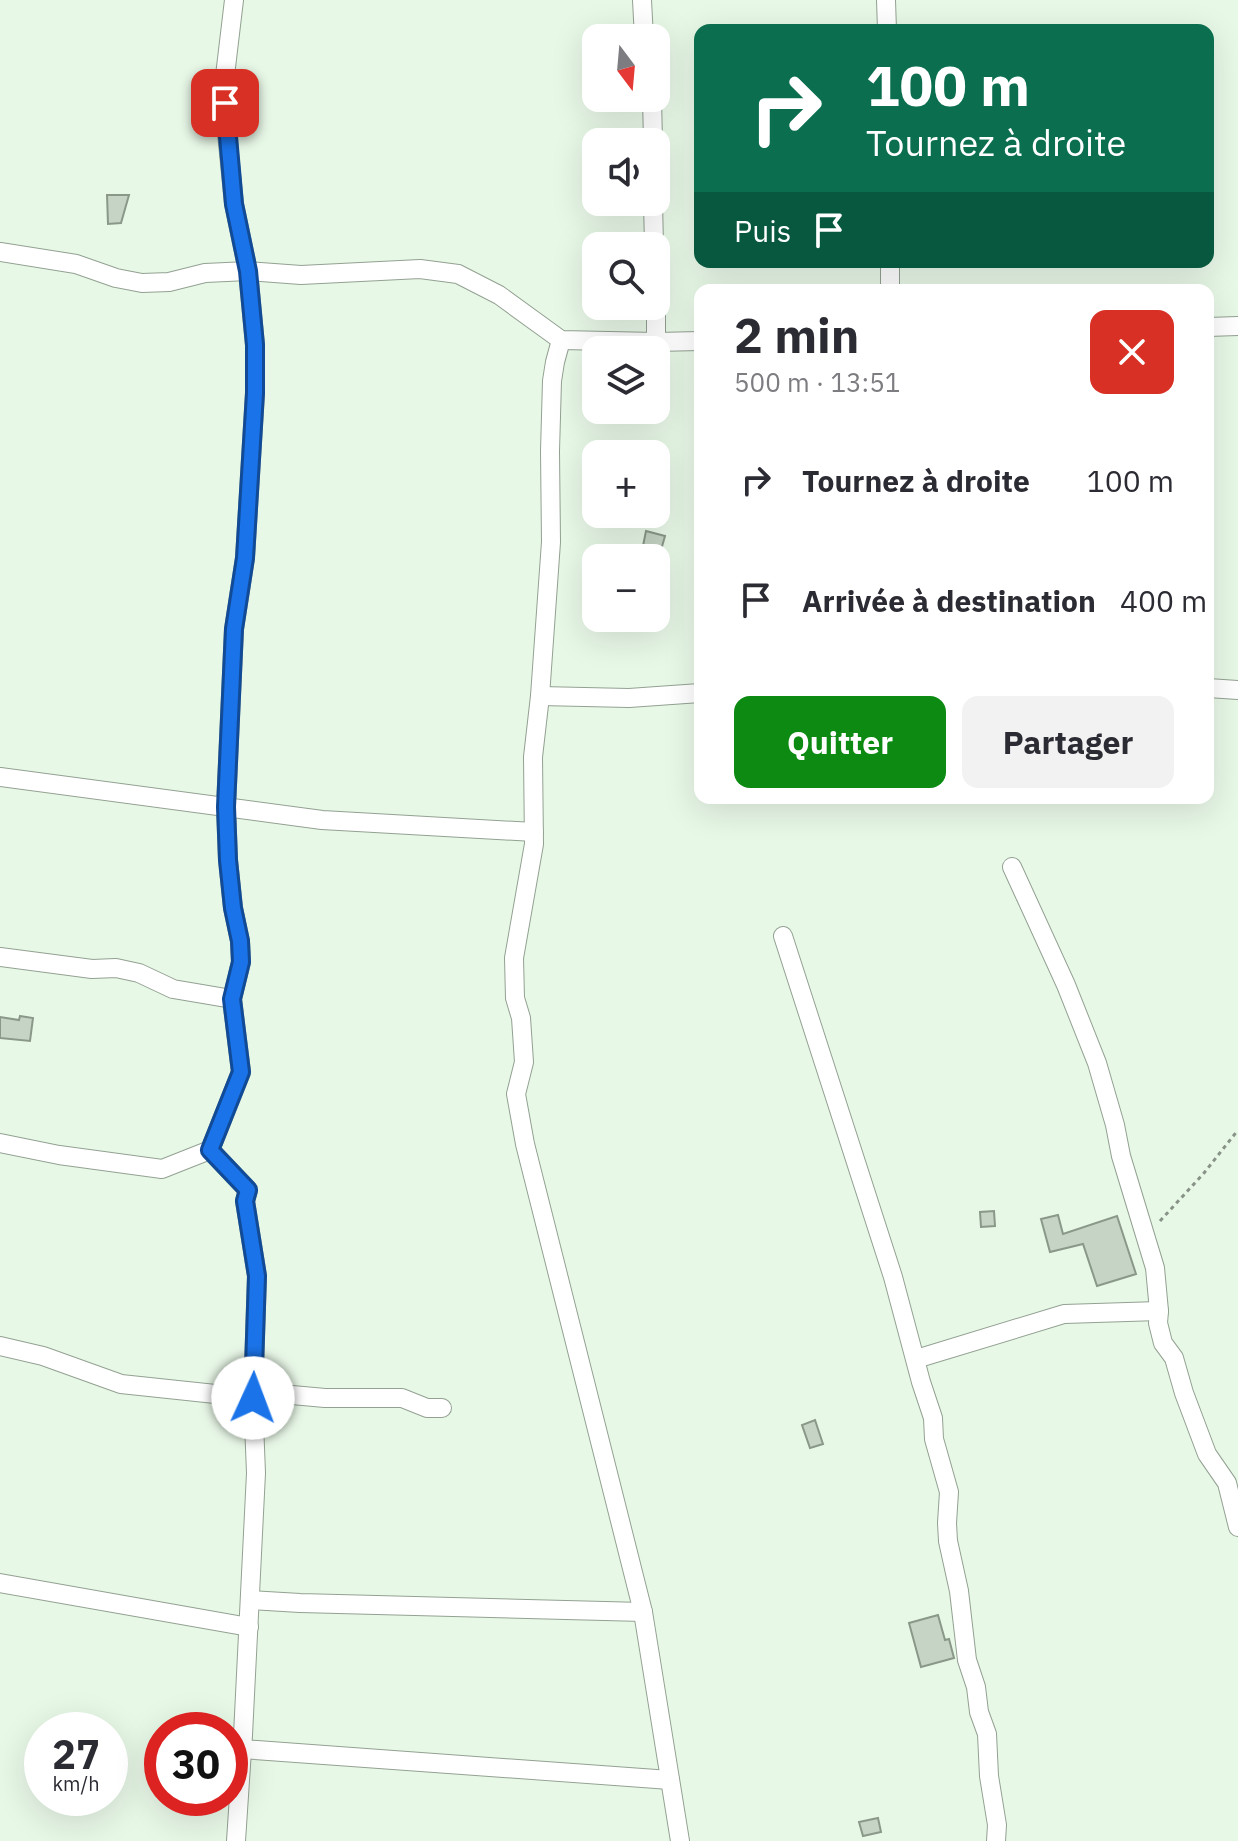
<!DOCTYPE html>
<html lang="fr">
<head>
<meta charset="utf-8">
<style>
	body { margin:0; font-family:"IBM Plex Sans",sans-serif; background:#f2f2f3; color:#2b2b33; height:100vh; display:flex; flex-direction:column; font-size:30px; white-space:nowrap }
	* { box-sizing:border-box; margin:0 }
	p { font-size:26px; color:#7c7c81 }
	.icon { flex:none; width:44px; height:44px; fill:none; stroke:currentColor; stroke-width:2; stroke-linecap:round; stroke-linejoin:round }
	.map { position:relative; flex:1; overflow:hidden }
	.details { position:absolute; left:694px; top:284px; width:520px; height:520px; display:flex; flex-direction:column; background:#fff; border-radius:16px; box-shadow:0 8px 32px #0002 }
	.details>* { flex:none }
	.top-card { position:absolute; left:694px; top:24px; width:520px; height:244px; border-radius:16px; box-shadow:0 8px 32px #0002; background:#0b6e4f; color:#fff; overflow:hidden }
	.needle { width:52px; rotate:164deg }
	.tools { position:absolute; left:582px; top:24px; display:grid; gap:16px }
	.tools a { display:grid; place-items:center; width:88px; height:88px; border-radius:16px; background:#fff; box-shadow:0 8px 32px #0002; font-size:40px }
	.speed { position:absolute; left:24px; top:1712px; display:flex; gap:16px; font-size:40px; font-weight:700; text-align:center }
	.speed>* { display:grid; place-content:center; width:104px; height:104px; border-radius:50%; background:#fff; box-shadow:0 8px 32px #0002; line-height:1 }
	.speed small { font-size:20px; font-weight:400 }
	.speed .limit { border:12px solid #d22; background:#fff; color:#111 }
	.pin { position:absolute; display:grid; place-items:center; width:68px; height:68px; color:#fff; margin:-34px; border-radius:16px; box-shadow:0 4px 12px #0006 }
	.me { position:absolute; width:88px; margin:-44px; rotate:2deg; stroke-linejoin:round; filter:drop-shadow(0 0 6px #0008) }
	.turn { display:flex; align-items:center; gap:28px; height:168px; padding:0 40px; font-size:36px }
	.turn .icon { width:104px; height:104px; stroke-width:2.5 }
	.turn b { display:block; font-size:56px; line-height:68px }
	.then { display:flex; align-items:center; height:76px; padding:0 40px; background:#0003; gap:16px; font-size:30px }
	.round { display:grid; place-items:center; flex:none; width:84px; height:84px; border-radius:16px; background:#f2f2f3 }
	.headline { display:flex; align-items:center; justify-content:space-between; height:136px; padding:0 40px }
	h1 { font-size:48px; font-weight:700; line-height:60px }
	.primary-button { display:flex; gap:16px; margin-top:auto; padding:16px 40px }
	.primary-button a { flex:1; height:92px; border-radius:16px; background:#0c8a12; color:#fff; font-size:32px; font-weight:700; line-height:92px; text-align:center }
	.primary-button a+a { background:#f2f2f3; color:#2b2b33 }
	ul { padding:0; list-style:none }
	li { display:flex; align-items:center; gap:24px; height:120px; padding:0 40px }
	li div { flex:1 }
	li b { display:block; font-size:30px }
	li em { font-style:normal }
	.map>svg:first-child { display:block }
	.building { fill:#c5d4c4; stroke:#8a9889; stroke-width:2 }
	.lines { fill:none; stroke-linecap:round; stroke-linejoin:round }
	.minor-casing { stroke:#93a192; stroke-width:20 }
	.path { stroke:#889387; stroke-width:3; stroke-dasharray:4 4; stroke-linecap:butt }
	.minor { stroke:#fff; stroke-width:18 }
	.route-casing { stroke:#114b97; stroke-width:20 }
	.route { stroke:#1a73e8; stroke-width:14 }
</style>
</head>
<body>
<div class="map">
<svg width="1238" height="1841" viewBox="0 0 1238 1841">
	<rect width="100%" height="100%" fill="#e8f8e7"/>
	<!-- building -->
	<g class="building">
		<polygon points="107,195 129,195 121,223 108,224"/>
		<polygon points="646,531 665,536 661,550 643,546"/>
		<polygon points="20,1016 33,1018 30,1041 0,1038 0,1017 19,1020"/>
		<polygon points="994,1211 995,1226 981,1227 980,1212"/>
		<polygon points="1058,1215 1063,1234 1117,1216 1136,1274 1097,1286 1083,1244 1050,1252 1041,1219"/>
		<polygon points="815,1420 823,1444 810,1448 802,1425"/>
		<polygon points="938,1615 945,1640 949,1639 954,1658 921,1667 909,1623"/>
		<polygon points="878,1818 881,1832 863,1836 859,1822"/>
	</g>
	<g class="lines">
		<defs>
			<g id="minor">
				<polyline points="234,0 224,84 226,123 234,204 248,271 255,345 255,393 245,558 234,629 226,807 228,860 233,908 240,941 241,962 232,999 241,1072 210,1150 248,1190 245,1201 257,1276 253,1398 256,1473 243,1735 236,1841"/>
				<polyline points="642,0 644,38"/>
				<polyline points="886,0 887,30"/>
				<polyline points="652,98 653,142"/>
				<polyline points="653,202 654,246"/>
				<polyline points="0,252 76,264 116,278 142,283 169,282 205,273 248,271 301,275 420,269 458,274 499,295 561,340 656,342 700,341"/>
				<polyline points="890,262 890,290"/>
				<polyline points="656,306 656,342"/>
				<polyline points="1208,327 1238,326"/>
				<polyline points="561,340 555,362 552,381 550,451 551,542 540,696 533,757 534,844 514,958 515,998 521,1018 524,1062 516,1094 525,1144 643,1612 680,1841"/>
				<polyline points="1208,688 1238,690"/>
				<polyline points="540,696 629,698 700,693"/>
				<polyline points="0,777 322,820 534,832"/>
				<polyline points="1012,867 1066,985 1097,1063 1115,1125 1121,1156 1155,1268 1159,1311 1158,1323 1163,1343 1174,1358 1184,1393 1207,1454 1227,1483 1238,1527"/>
				<polyline points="783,936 893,1277 921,1382 933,1418 934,1439 949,1492 947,1523 948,1541 959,1591 967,1660 976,1687 979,1712 987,1734 989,1776 997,1825 996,1841"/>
				<polyline points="0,957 92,969 116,968 139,973 173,989 232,999"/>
				<polyline points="0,1143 59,1155 162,1169 210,1150"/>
				<polyline points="0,1346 43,1356 121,1384 253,1398 281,1394 325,1398 402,1398 427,1408 442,1408"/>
				<polyline points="916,1359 1064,1314 1159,1311"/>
				<polyline points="0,1583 249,1627"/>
				<polyline points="250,1600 300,1603 643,1612"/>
				<polyline points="242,1749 670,1780"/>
			</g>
		</defs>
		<!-- minor casing -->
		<use href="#minor" class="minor-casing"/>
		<!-- path -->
		<polyline class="path" points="1160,1221 1204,1173 1238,1130"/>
		<!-- minor -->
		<use href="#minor" class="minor"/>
	</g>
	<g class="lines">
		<defs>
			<polyline id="route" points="225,103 234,204 248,271 255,345 255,393 245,558 234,629 226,807 228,860 233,908 240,941 241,962 232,999 241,1072 210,1150 248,1190 245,1201 257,1276 253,1398"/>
		</defs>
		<!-- route casing -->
		<use href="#route" class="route-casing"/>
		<!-- route -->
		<use href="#route" class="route"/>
	</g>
</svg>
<div class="tools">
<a><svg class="needle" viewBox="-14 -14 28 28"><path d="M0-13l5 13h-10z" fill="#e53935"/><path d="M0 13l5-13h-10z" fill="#7c7c81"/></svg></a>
<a><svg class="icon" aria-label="sound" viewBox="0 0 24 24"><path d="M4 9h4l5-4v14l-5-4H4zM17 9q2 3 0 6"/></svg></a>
<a><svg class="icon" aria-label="search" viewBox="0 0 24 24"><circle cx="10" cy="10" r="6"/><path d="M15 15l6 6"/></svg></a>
<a><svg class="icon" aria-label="layers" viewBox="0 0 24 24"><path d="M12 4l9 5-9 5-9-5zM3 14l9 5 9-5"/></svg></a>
<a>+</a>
<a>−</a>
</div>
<div class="speed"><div>27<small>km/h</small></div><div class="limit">30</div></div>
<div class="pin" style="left:225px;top:103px;background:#d93025"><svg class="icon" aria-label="arrive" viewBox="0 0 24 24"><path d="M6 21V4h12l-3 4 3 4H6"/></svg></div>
<svg class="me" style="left:253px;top:1398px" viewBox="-20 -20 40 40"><circle r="19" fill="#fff"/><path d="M0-13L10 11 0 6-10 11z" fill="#1a73e8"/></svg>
<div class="top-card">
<div class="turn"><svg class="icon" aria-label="right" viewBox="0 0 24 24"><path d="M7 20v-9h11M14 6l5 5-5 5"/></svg><div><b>100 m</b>Tournez à droite</div></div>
<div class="then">Puis<svg class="icon" aria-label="arrive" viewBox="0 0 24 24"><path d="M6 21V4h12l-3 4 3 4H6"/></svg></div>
</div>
<section class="details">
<div class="headline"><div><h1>2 min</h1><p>500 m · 13:51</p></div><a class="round" style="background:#d93025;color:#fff"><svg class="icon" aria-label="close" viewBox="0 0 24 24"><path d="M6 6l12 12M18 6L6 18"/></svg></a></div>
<ul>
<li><svg class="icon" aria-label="right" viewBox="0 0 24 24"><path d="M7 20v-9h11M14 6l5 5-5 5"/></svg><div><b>Tournez à droite</b></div><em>100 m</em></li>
<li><svg class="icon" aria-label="arrive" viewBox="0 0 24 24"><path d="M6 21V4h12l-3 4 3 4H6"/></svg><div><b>Arrivée à destination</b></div><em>400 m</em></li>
</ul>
<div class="primary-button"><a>Quitter</a><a>Partager</a></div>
</section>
</div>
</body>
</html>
